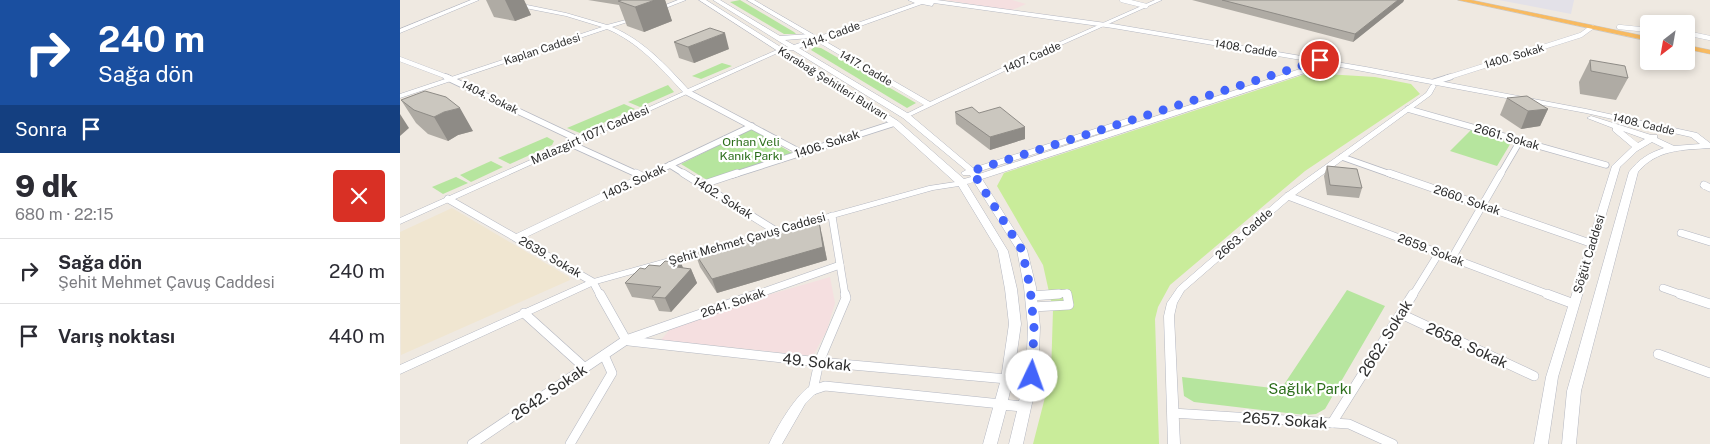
<!DOCTYPE html>
<html lang="tr">
<head>
<meta charset="utf-8">
<style>
	body { margin:0; font-family:"Public Sans",sans-serif; background:#f7f7f7; color:#2b2b33; height:100vh; display:flex; flex-direction:column; font-size:19px; white-space:nowrap }
	* { box-sizing:border-box; margin:0 }
	p { font-size:16px; color:#7c7c81 }
	.icon { flex:none; width:28px; height:28px; fill:none; stroke:currentColor; stroke-width:2; stroke-linecap:round; stroke-linejoin:round }
	.map { position:relative; flex:1; overflow:hidden }
	.drawer { display:flex; flex-direction:column; background:#fff; width:400px }
	.drawer>* { flex:none }
	.hud { background:#1a4fa0; color:#fff; overflow:hidden }
	.needle { width:32px; rotate:211deg }
	.tools { position:absolute; left:1240px; top:15px; display:grid; gap:10px }
	.tools a { display:grid; place-items:center; width:55px; height:55px; border-radius:5px; background:#fff; box-shadow:0 2px 8px #0003; font-size:25px }
	.pin { position:absolute; display:grid; place-items:center; width:42px; height:42px; color:#fff; margin:-21px; border:2px solid #fff; border-radius:50%; box-shadow:0 1px 5px #0007 }
	.me { position:absolute; width:55px; margin:-28px; rotate:3deg; stroke-linejoin:round; filter:drop-shadow(0 0 4px #0008) }
	.turn { display:flex; align-items:center; gap:18px; height:105px; padding:0 15px; font-size:22px }
	.turn .icon { width:65px; height:65px; stroke-width:2.5 }
	.turn b { display:block; font-size:35px; line-height:42px }
	.then { display:flex; align-items:center; height:48px; padding:0 15px; background:#0003; gap:10px; font-size:19px }
	.round { display:grid; place-items:center; flex:none; width:52px; height:52px; border-radius:5px; background:#f7f7f7 }
	.headline { display:flex; align-items:center; justify-content:space-between; height:85px; padding:0 15px }
	h1 { font-size:30px; font-weight:800; line-height:38px }
	ul { padding:0; list-style:none }
	li { display:flex; align-items:center; gap:15px; height:65px; padding:0 15px; border-top:1px solid #e1e1e2 }
	li div { flex:1 }
	li b { display:block; font-size:19px }
	li em { font-style:normal }
	main { display:flex; flex:1; min-height:0 }
	.map>svg:first-child { display:block }
	.industrial { fill:#e3e1e8 }
	.education { fill:#f0e6d1 }
	.medical { fill:#f5dfe0 }
	.green { fill:#b6e59e }
	.pitch { fill:#c9ec9a }
	.lines { fill:none; stroke-linecap:round; stroke-linejoin:round }
	.minor-far3-casing { stroke:#b4b7c1; stroke-width:5 }
	.minor-far2-casing { stroke:#b4b7c1; stroke-width:7 }
	.minor-far1-casing { stroke:#b4b7c1; stroke-width:8 }
	.minor-casing { stroke:#b4b7c1; stroke-width:10 }
	.tertiary-casing { stroke:#b4b7c1; stroke-width:1 }
	.secondary-casing { stroke:#b4b7c1; stroke-width:1 }
	.trunk-casing { stroke:#c9c9c9; stroke-width:1 }
	.minor-far3 { stroke:#fff; stroke-width:4.5 }
	.minor-far2 { stroke:#fff; stroke-width:5.5 }
	.minor-far1 { stroke:#fff; stroke-width:7 }
	.minor { stroke:#fff; stroke-width:9 }
	.tertiary { fill:#fff; fill-rule:evenodd }
	.secondary { fill:#fff; fill-rule:evenodd }
	.trunk { fill:#f8ba60; fill-rule:evenodd }
	.wall { fill:#afaba4 }
	.shaded-wall { fill:#8e8b86 }
	.building { fill:#cbc7bf; stroke:#8e8b86 }
	.route { stroke:#4264fb; stroke-width:9; stroke-dasharray:0 16.2 }
	.labels { text-anchor:middle; dominant-baseline:central; stroke-width:4.5; stroke-linejoin:round; paint-order:stroke }
	.far-street-label { font-size:11px; fill:#2e2e2e; stroke:#fff }
	.street-label { font-size:12px; fill:#2e2e2e; stroke:#fff }
	.park-label { font-size:12px; fill:#2c6e1b; stroke:#fff }
	.near-street-label { font-size:15px; fill:#2e2e2e; stroke:#fff }
	.near-park-label { font-size:15px; fill:#2c6e1b; stroke:#fff }
</style>
</head>
<body>
<main>
<section class="drawer">
<div class="hud">
<div class="turn"><svg class="icon" aria-label="right" viewBox="0 0 24 24"><path d="M7 20v-9h11M14 6l5 5-5 5"/></svg><div><b>240 m</b>Sağa dön</div></div>
<div class="then">Sonra<svg class="icon" aria-label="arrive" viewBox="0 0 24 24"><path d="M6 21V4h12l-3 4 3 4H6"/></svg></div>
</div>
<div class="headline"><div><h1>9 dk</h1><p>680 m · 22:15</p></div><a class="round" style="background:#d93025;color:#fff"><svg class="icon" aria-label="close" viewBox="0 0 24 24"><path d="M6 6l12 12M18 6L6 18"/></svg></a></div>
<ul>
<li><svg class="icon" aria-label="right" viewBox="0 0 24 24"><path d="M7 20v-9h11M14 6l5 5-5 5"/></svg><div><b>Sağa dön</b><p>Şehit Mehmet Çavuş Caddesi</p></div><em>240 m</em></li>
<li><svg class="icon" aria-label="arrive" viewBox="0 0 24 24"><path d="M6 21V4h12l-3 4 3 4H6"/></svg><div><b>Varış noktası</b></div><em>440 m</em></li>
</ul>
</section>
<div class="map">
<svg width="1310" height="444" viewBox="0 0 1310 444">
	<rect width="100%" height="100%" fill="#efe9e1"/>
	<!-- industrial -->
	<polygon class="industrial" points="1099,0 1174,0 1171,14"/>
	<!-- education -->
	<polygon class="education" points="52,208 169,277 170,280 1,355 0,232"/>
	<!-- medical -->
	<g class="medical">
		<polygon points="546,0 612,0 626,4 610,11"/>
		<polygon points="430,277 435,303 427,330 413,356 261,340 270,329 333,305"/>
	</g>
	<!-- green -->
	<g class="green">
		<polygon points="340,0 394,32 396,34 384,34 330,2"/>
		<polygon points="414,47 421,48 516,103 507,108 411,50"/>
		<polygon points="322,63 332,66 301,79 292,76"/>
		<polygon points="268,85 274,92 240,107 228,102"/>
		<polygon points="224,104 235,109 180,133 167,128"/>
		<polygon points="351,129 392,153 307,180 281,164"/>
		<polygon points="1071,130 1112,141 1097,166 1050,151"/>
		<polygon points="147,137 154,141 152,145 110,164 98,158"/>
		<polygon points="91,161 103,167 71,182 60,175"/>
		<polygon points="56,177 68,183 43,194 32,187"/>
		<polygon points="947,290 985,306 925,409 916,414 905,415 794,402 784,396 782,377 881,389"/>
	</g>
	<!-- pitch -->
	<polygon class="pitch" points="909,73 975,77 1011,84 1020,94 905,171 770,285 758,307 755,319 759,444 633,444 651,374 653,310 643,265 597,186 604,173"/>
	<g class="lines">
		<defs>
			<g id="minor-far3">
				<polyline points="722,0 746,6"/>
				<polyline points="1219,27 1249,30"/>
				<polyline points="1286,33 1310,38"/>
				<polyline points="0,59 50,78"/>
				<polyline points="1046,78 1181,35 1192,27"/>
			</g>
			<g id="minor-far2">
				<polyline points="46,77 179,140"/>
				<polyline points="1034,82 1050,77"/>
				<polyline points="287,92 402,153"/>
				<polyline points="1008,109 1206,165"/>
				<polyline points="171,144 239,175"/>
				<polyline points="942,157 993,175"/>
				<polyline points="270,165 286,175"/>
				<polyline points="249,175 352,126"/>
				<polyline points="333,175 495,123"/>
				<polyline points="1100,175 1120,141"/>
			</g>
			<g id="minor-far1">
				<polyline points="236,173 244,177"/>
				<polyline points="283,173 376,231"/>
				<polyline points="989,173 1193,244"/>
				<polyline points="301,185 337,173"/>
				<polyline points="1304,185 1310,188"/>
				<polyline points="888,196 1150,295"/>
				<polyline points="48,199 193,282 200,295"/>
				<polyline points="432,216 445,295"/>
				<polyline points="1281,233 1310,242"/>
				<polyline points="116,238 252,173"/>
				<polyline points="1052,258 1101,173"/>
				<polyline points="1263,288 1283,295"/>
				<polyline points="355,295 440,265"/>
				<polyline points="644,295 667,293 667,295"/>
				<polyline points="1013,295 1039,253"/>
			</g>
			<g id="minor">
				<polyline points="200,294 226,340"/>
				<polyline points="1147,294 1174,304"/>
				<polyline points="1280,294 1310,304"/>
				<polyline points="631,296 659,294"/>
				<polyline points="632,307 669,305 667,294"/>
				<polyline points="124,313 185,368"/>
				<polyline points="1001,314 1134,376"/>
				<polyline points="229,341 419,362 607,379"/>
				<polyline points="1258,354 1310,373"/>
				<polyline points="413,390 425,386 601,404"/>
				<polyline points="413,390 419,362 446,298 445,294"/>
				<polyline points="772,413 949,424 993,444"/>
				<polyline points="932,423 1013,294"/>
				<polyline points="72,444 226,340 358,294"/>
				<polyline points="170,444 212,373 204,355"/>
			</g>
			<g id="tertiary">
				<polygon points="71,0 79,0 0,33 0,29"/>
				<polygon points="278,0 286,0 258,11 253,10"/>
				<polygon points="347,0 354,0 530,102 617,61 755,0 762,0 621,63 506,118 504,117 504,115 524,105"/>
				<path d="M117 3 166 13 207 25 237 17V19L212 27C243 40 266 65 288 89L379 49 384 50 0 224V218L283 92C260 67 238 42 207 29L0 98V94L202 27 166 16 115 6 114 5Z"/>
				<polygon points="1033,84 1036,86 1031,95 891,198 784,291 777,303 774,316 780,444 768,444 764,316 767,303 778,287 885,194 1026,93 1031,85"/>
				<polygon points="562,181 565,181 566,183 565,185 533,190 196,284 0,374 0,365 190,280 529,186"/>
				<path d="M413 385 417 387 419 390 405 404 382 444H369C376 429 398 390 413 385Z"/>
			</g>
			<path id="secondary" d="M299 0H306L498 121 564 179 571 177 570 175H563L561 173 566 170 503 118 393 50H387L386 49 388 47 313 0H320L380 36 410 34 413 36 410 38 385 40 394 45 515 3 508 0H537L713 24 966 67 1186 109 1297 133 1310 143V148C1283 150 1257 149 1238 172L1181 391 1176 444H1162L1167 391 1229 172C1239 159 1249 153 1264 148L1252 142 1237 151 1220 167 1158 377 1148 444H1134L1146 377 1212 166 1232 147 1213 131V128L1187 118 1191 116 1251 135H1257V138L1274 146 1300 144 1291 137 1186 113 935 66 905 73 582 179 627 250 636 287 640 327 638 376 623 444H609L617 411 606 410 597 444H583L601 379 609 324 605 289 598 251 558 185 492 125ZM534 3 713 28 925 64 900 69 579 174 577 172 732 123 733 121 732 119H726L573 168 509 114 399 48 522 4 532 6ZM1223 131 1245 139 1238 143ZM574 182 617 250 624 287 628 327 626 376 619 401 608 400 613 379 621 324 617 289 608 251 567 184Z"/>
			<g id="trunk">
				<polygon points="1058,0 1071,0 1249,37 1249,41"/>
				<polygon points="1286,45 1310,50 1310,54 1286,49"/>
			</g>
		</defs>
		<!-- minor-far3 casing -->
		<use href="#minor-far3" class="minor-far3-casing"/>
		<!-- minor-far2 casing -->
		<use href="#minor-far2" class="minor-far2-casing"/>
		<!-- minor-far1 casing -->
		<use href="#minor-far1" class="minor-far1-casing"/>
		<!-- minor casing -->
		<use href="#minor" class="minor-casing"/>
		<!-- tertiary casing -->
		<use href="#tertiary" class="tertiary-casing"/>
		<!-- secondary casing -->
		<use href="#secondary" class="secondary-casing"/>
		<!-- trunk casing -->
		<use href="#trunk" class="trunk-casing"/>
		<!-- minor-far3 -->
		<use href="#minor-far3" class="minor-far3"/>
		<!-- minor-far2 -->
		<use href="#minor-far2" class="minor-far2"/>
		<!-- minor-far1 -->
		<use href="#minor-far1" class="minor-far1"/>
		<!-- minor -->
		<use href="#minor" class="minor"/>
		<!-- tertiary -->
		<use href="#tertiary" class="tertiary"/>
		<!-- secondary -->
		<use href="#secondary" class="secondary"/>
		<!-- trunk -->
		<use href="#trunk" class="trunk"/>
	</g>
	<!-- wall -->
	<g class="wall">
		<polygon points="86,0 124,0 131,15 115,21 94,17"/>
		<polygon points="188,0 265,0 272,21 244,32 227,26 219,5"/>
		<polygon points="792,0 1004,0 1003,2 953,42"/>
		<polygon points="274,42 329,49 294,63 279,58"/>
		<polygon points="1190,60 1228,78 1216,100 1180,94 1179,82"/>
		<polygon points="1107,98 1148,109 1140,126 1121,129 1100,115"/>
		<polygon points="1,100 73,131 58,135 48,141 28,134 16,123"/>
		<polygon points="555,112 579,113 625,139 590,150 556,124"/>
		<polygon points="927,166 962,188 959,198 927,195 924,176"/>
		<polygon points="422,234 427,260 317,293 300,267 295,253"/>
		<polygon points="260,266 291,269 297,283 271,312 259,311 254,300 232,297 225,283 245,269"/>
	</g>
	<!-- shaded-wall -->
	<g class="shaded-wall">
		<polygon points="105,0 124,0 131,15 115,21"/>
		<polygon points="255,0 265,0 272,21 244,32 235,7"/>
		<polygon points="998,0 1004,0 1003,2 953,42 955,34"/>
		<polygon points="325,33 329,49 294,63 288,47"/>
		<polygon points="60,108 73,131 58,135 48,141 34,117 44,112"/>
		<polygon points="1148,109 1140,126 1121,129 1128,111"/>
		<polygon points="0,114 9,128 0,136"/>
		<polygon points="625,127 625,139 590,150 590,137"/>
		<polygon points="419,221 427,260 317,293 312,279"/>
		<polygon points="281,263 286,274 291,269 297,283 271,312 265,298 277,267"/>
	</g>
	<!-- building -->
	<g class="building">
		<polygon points="222,0 255,0 235,7 218,1"/>
		<polygon points="822,0 998,0 955,34"/>
		<polygon points="310,28 325,33 288,47 274,42"/>
		<polygon points="1190,60 1225,66 1228,78 1191,71"/>
		<polygon points="25,91 46,97 60,108 44,112 34,117 14,110 1,100"/>
		<polygon points="1127,96 1148,109 1128,111 1107,98"/>
		<polygon points="572,107 579,113 600,107 625,127 590,137 555,112"/>
		<polygon points="927,166 957,169 962,188 930,185"/>
		<polygon points="419,221 423,247 312,279 295,253"/>
		<polygon points="265,261 281,263 277,267 291,269 265,298 252,297 261,287 225,283 240,268 245,269 249,265 260,266"/>
	</g>
	<g class="lines">
		<!-- route -->
		<polyline class="route" points="632,376 634,327 630,287 622,250 572,171 920,60"/>
	</g>
	<g class="labels">
		<!-- far-street labels -->
		<g class="far-street-label">
			<text transform="translate(431 35) rotate(-20)">1414. Cadde</text>
			<text transform="translate(846 48) rotate(9)">1408. Cadde</text>
			<text transform="translate(142 49) rotate(-18)">Kaplan Caddesi</text>
			<text transform="translate(1114 56) rotate(-17)">1400. Sokak</text>
			<text transform="translate(632 57) rotate(-24)">1407. Cadde</text>
			<text transform="translate(466 68) rotate(30)">1417. Cadde</text>
			<text transform="translate(433 83) rotate(32)">Karabağ Şehitleri Bulvarı</text>
			<text transform="translate(90 97) rotate(26)">1404. Sokak</text>
			<text transform="translate(1244 124) rotate(13)">1408. Cadde</text>
		</g>
		<!-- street labels -->
		<g class="street-label">
			<text transform="translate(190 135) rotate(-24)">Malazgirt 1071 Caddesi</text>
			<text transform="translate(1107 137) rotate(16)">2661. Sokak</text>
			<text transform="translate(427 144) rotate(-18)">1406. Sokak</text>
			<text transform="translate(234 182) rotate(-25)">1403. Sokak</text>
			<text transform="translate(323 198) rotate(32)">1402. Sokak</text>
			<text transform="translate(1067 200) rotate(19)">2660. Sokak</text>
			<text transform="translate(844 234) rotate(-41)">2663. Cadde</text>
			<text transform="translate(347 239) rotate(-16)">Şehit Mehmet Çavuş Caddesi</text>
			<text transform="translate(1031 250) rotate(21)">2659. Sokak</text>
			<text transform="translate(1189 254) rotate(-73)">Söğüt Caddesi</text>
			<text transform="translate(150 257) rotate(30)">2639. Sokak</text>
			<text transform="translate(333 303) rotate(-19)">2641. Sokak</text>
		</g>
		<!-- park labels -->
		<g class="park-label">
			<text x="351" y="142">Orhan Veli<tspan x="351" dy="14">Kanık Parkı</tspan></text>
		</g>
		<!-- near-street labels -->
		<g class="near-street-label">
			<text transform="translate(985 338) rotate(-58)">2662. Sokak</text>
			<text transform="translate(1067 345) rotate(25)">2658. Sokak</text>
			<text transform="translate(417 362) rotate(6)">49. Sokak</text>
			<text transform="translate(149 392) rotate(-34)">2642. Sokak</text>
			<text transform="translate(885 420) rotate(4)">2657. Sokak</text>
		</g>
		<!-- near-park labels -->
		<g class="near-park-label">
			<text x="910" y="388">Sağlık Parkı</text>
		</g>
	</g>
</svg>
<div class="tools">
<a><svg class="needle" viewBox="-14 -14 28 28"><path d="M0-13l5 13h-10z" fill="#e53935"/><path d="M0 13l5-13h-10z" fill="#7c7c81"/></svg></a>
</div>
<div class="pin" style="left:920px;top:60px;background:#d93025"><svg class="icon" aria-label="arrive" viewBox="0 0 24 24"><path d="M6 21V4h12l-3 4 3 4H6"/></svg></div>
<svg class="me" style="left:632px;top:376px" viewBox="-20 -20 40 40"><circle r="19" fill="#fff"/><path d="M0-13L10 11 0 6-10 11z" fill="#4264fb"/></svg>
</div>
</main>
</body>
</html>
